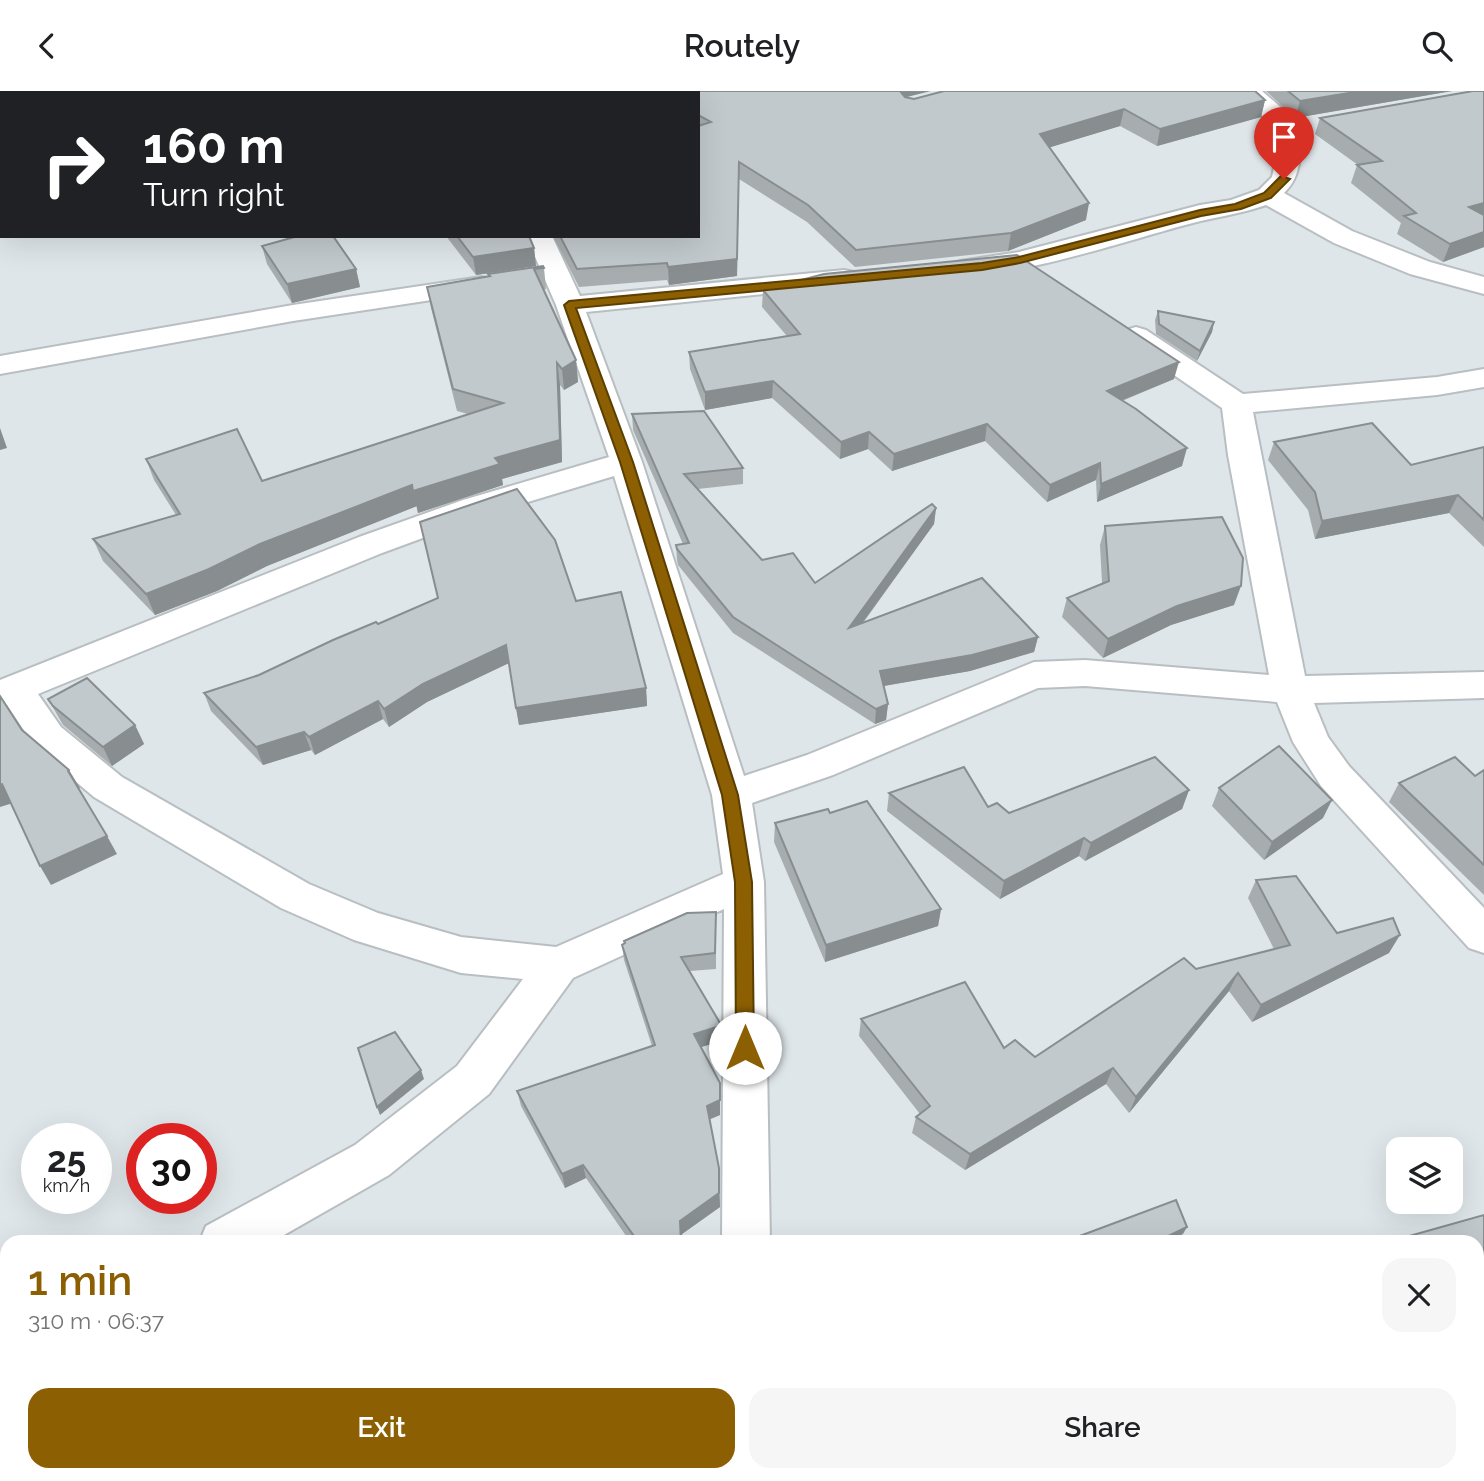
<!DOCTYPE html>
<html lang="en">
<head>
<meta charset="utf-8">
<style>
	body { margin:0; font-family:Raleway,sans-serif; background:#f6f6f6; color:#202124; height:100vh; display:flex; flex-direction:column; font-size:26px; white-space:nowrap }
	* { box-sizing:border-box; margin:0 }
	p { font-size:23px; color:#757577 }
	.icon { flex:none; width:38px; height:38px; fill:none; stroke:currentColor; stroke-width:2; stroke-linecap:round; stroke-linejoin:round }
	.map { position:relative; flex:1; overflow:hidden }
	.details { position:absolute; left:0px; top:1144px; width:1484px; height:247px; display:flex; flex-direction:column; background:#fff; border-radius:21px 21px 0 0; box-shadow:0 7px 28px #0002 }
	.details>* { flex:none }
	.guide { position:absolute; left:0px; top:0px; width:700px; height:147px; box-shadow:0 7px 28px #0002; background:#202124; color:#fff; overflow:hidden }
	.buttons { position:absolute; left:1386px; top:1046px; display:grid; gap:14px }
	.buttons a { display:grid; place-items:center; width:77px; height:77px; border-radius:14px; background:#fff; box-shadow:0 7px 28px #0002; font-size:35px }
	.speed { position:absolute; left:21px; top:1032px; display:flex; gap:14px; font-size:35px; font-weight:700; text-align:center }
	.speed>* { display:grid; place-content:center; width:91px; height:91px; border-radius:50%; background:#fff; box-shadow:0 7px 28px #0002; line-height:1 }
	.speed small { font-size:18px; font-weight:400 }
	.speed .limit { border:10px solid #d22; background:#fff; color:#111 }
	.pin { position:absolute; display:grid; place-items:center; width:60px; height:60px; color:#fff; margin:-72px -30px; border-radius:50% 50% 50% 0; rotate:-45deg; box-shadow:0 0 7px #0007 }
	.pin .icon { rotate:45deg }
	.me { position:absolute; width:77px; margin:-38px; rotate:0deg; stroke-linejoin:round; filter:drop-shadow(0 0 5px #0008) }
	.turn { display:flex; align-items:center; gap:24px; height:147px; padding:0 28px; font-size:32px }
	.turn .icon { width:91px; height:91px; stroke-width:2.5 }
	.turn b { display:block; font-size:49px; line-height:60px }
	.round { display:grid; place-items:center; flex:none; width:74px; height:74px; border-radius:21px; background:#f6f6f6 }
	.headline { display:flex; align-items:center; justify-content:space-between; height:119px; padding:0 28px }
	h1 { font-size:42px; font-weight:600; line-height:52px; color:#8c5f03 }
	.button { display:flex; gap:14px; margin-top:auto; padding:14px 28px }
	.button a { flex:1; height:80px; border-radius:21px; background:#8c5f03; color:#fff; font-size:28px; font-weight:600; line-height:80px; text-align:center }
	.button a+a { background:#f6f6f6; color:#202124 }
	header { display:flex; justify-content:space-between; align-items:center; height:91px; padding:0 28px; background:#fff; font-size:32px; font-weight:600 }
	.map>svg:first-child { display:block }
	.lines { fill:none; stroke-linecap:round; stroke-linejoin:round }
	.street-casing { stroke:#b8bec1; stroke-width:4 }
	.street { fill:#fff; fill-rule:evenodd }
	.wall { fill:#a7adaf }
	.shaded-wall { fill:#888d8f }
	.building { fill:#c2c9cc; stroke:#888d8f; stroke-width:2 }
	.route { fill:#8c5f03; stroke:#5b3e02; stroke-width:2 }
</style>
</head>
<body>
<header><svg class="icon" aria-label="back" viewBox="0 0 24 24"><path d="M15 5l-7 7 7 7"/></svg>Routely<svg class="icon" aria-label="search" viewBox="0 0 24 24"><circle cx="10" cy="10" r="6"/><path d="M15 15l6 6"/></svg></header>
<div class="map">
<svg width="1484" height="1390" viewBox="0 0 1484 1390">
	<rect width="100%" height="100%" fill="#dfe6e9"/>
	<g class="lines">
		<defs>
			<g id="street">
				<polygon points="96,0 120,0 95,2"/>
				<polygon points="653,0 680,0 652,2"/>
				<path d="M1237 0H1262C1287 23 1307 32 1300 68 1297 83 1295 91 1284 102L1352 140 1430 171 1484 186V203L1410 183 1334 152 1266 114C1241 123 1215 126 1189 133 1142 145 1001 192 960 182L956 176 960 170 1019 161 1200 114 1231 109 1259 99 1272 86 1279 53 1277 40Z"/>
				<polygon points="0,80 2,80 0,97"/>
				<path d="M526 145H552L580 205 844 179 854 181 858 187 854 193 844 195 586 221 642 371 744 685 807 664 1034 571 1085 569 1269 584 1228 364 1222 317 1126 251 1122 245 1126 239 1136 236 1146 239 1243 303 1437 286 1484 278V296L1437 304 1253 321 1305 585 1484 581V607L1314 612 1328 646 1349 675 1484 817V862L1469 857 1321 695 1293 651 1277 611 1085 595 1038 597 833 684 752 712 764 791 770 1152H722L724 818 573 887 489 1003 389 1084 270 1152H199L206 1135 355 1054 457 975 523 888 461 882 354 849 281 817 94 706 35 656 7 614 0 616V589L359 446 463 409 609 366 556 214ZM614 385 712 704 723 783 556 856 461 846 378 822 309 793 122 686 61 636 38 603 382 462 485 424Z"/>
				<polygon points="481,186 491,188 495,194 491,200 293,230 0,283 0,265 293,214"/>
				<polygon points="7,1246 7,1299 0,1302 0,1249"/>
				<rect x="720" y="1384" width="54" height="6"/>
			</g>
		</defs>
		<!-- street casing -->
		<use href="#street" class="street-casing"/>
		<!-- street -->
		<use href="#street" class="street"/>
	</g>
	<!-- wall -->
	<g class="wall">
		<polygon points="1266,0 1452,0 1295,27"/>
		<polygon points="1484,0 1484,156 1443,171 1397,143 1401,132 1351,92 1357,74 1358,74 1315,43 1320,27"/>
		<polygon points="698,2 907,6 914,8 1265,9 1261,26 1157,55 1120,35 1050,56 1086,129 1008,160 855,176 807,131 739,88 737,185 669,194 667,189 579,196 553,145 698,145"/>
		<polygon points="446,145 529,145 534,157 536,175 476,184"/>
		<polygon points="262,155 356,178 360,196 292,212 267,173"/>
		<polygon points="544,177 546,198 543,199 576,269 578,291 564,299 560,294 562,371 502,388 503,394 418,422 417,415 267,475 217,500 155,524 103,470 93,448 176,424 154,389 146,368 262,390 468,323 457,320 431,217 427,196 488,185 488,183"/>
		<polygon points="763,199 1174,288 1122,310 1182,375 1097,411 1096,389 1047,411 985,350 892,380 868,358 840,368 772,307 705,319 690,278 689,261 787,245 762,216"/>
		<polygon points="1158,220 1214,231 1212,241 1197,270 1156,243 1155,229"/>
		<polygon points="632,323 743,377 743,393 698,398 762,469 815,492 936,417 934,433 863,532 1038,546 1034,561 970,580 883,595 888,613 886,629 875,633 733,542 678,474 677,469 676,454 683,453 633,339"/>
		<polygon points="1274,351 1411,374 1484,356 1484,456 1449,422 1315,448 1308,419 1268,369"/>
		<polygon points="1105,435 1234,514 1171,534 1103,567 1062,526 1067,507 1102,492 1100,454"/>
		<polygon points="576,510 646,597 647,615 519,634 509,572 427,611 389,636 383,628 315,664 311,659 263,674 211,620 204,602 259,584 378,533"/>
		<polygon points="48,608 135,634 144,653 112,675 63,634"/>
		<polygon points="1484,679 1484,804 1389,711 1399,692 1475,685"/>
		<polygon points="1219,697 1323,727 1264,769 1212,715"/>
		<polygon points="1189,699 1182,718 1085,770 1079,765 1000,808 887,720 889,702 988,716 1009,722"/>
		<polygon points="830,722 941,818 938,835 825,871 774,751 775,732"/>
		<polygon points="1256,789 1337,842 1389,862 1252,931 1229,900 1129,1022 1106,993 965,1079 912,1042 916,1026 920,1023 859,945 861,928 1004,957 1035,966 1196,878 1274,858 1248,807"/>
		<polygon points="716,837 716,878 690,880 720,932 721,950 701,956 720,1024 710,1028 720,1116 682,1143 682,1152 631,1152 586,1087 565,1097 521,1015 517,1000 652,955 624,869 622,854 625,853 624,850"/>
		<polygon points="1484,1265 1484,1390 1476,1390 1470,1384 1477,1384 1477,1270"/>
	</g>
	<!-- shaded-wall -->
	<g class="shaded-wall">
		<polygon points="899,0 931,0 903,7"/>
		<polygon points="1361,0 1452,0 1295,27 1300,10"/>
		<polygon points="1265,9 1261,26 1157,55 1160,38"/>
		<polygon points="1124,18 1120,35 1038,60 1040,43"/>
		<polygon points="739,88 737,185 669,194 668,176"/>
		<polygon points="1089,112 1086,129 1008,160 1011,142"/>
		<polygon points="1484,112 1484,128 1469,116"/>
		<polygon points="1484,141 1484,156 1443,171 1450,153"/>
		<polygon points="534,157 536,175 476,184 473,166"/>
		<polygon points="356,178 360,196 292,212 287,193"/>
		<polygon points="1214,231 1212,241 1197,270 1200,260"/>
		<polygon points="576,269 578,291 564,299 562,278"/>
		<polygon points="1179,271 1174,288 1103,317 1107,300"/>
		<polygon points="557,272 560,294 562,371 502,388 503,394 418,422 413,400 495,367"/>
		<polygon points="773,290 772,307 705,319 705,301"/>
		<polygon points="987,333 985,350 892,380 894,363"/>
		<polygon points="0,337 7,357 0,359"/>
		<polygon points="869,341 868,358 840,368 841,351"/>
		<polygon points="1187,357 1182,375 1097,411 1101,393"/>
		<polygon points="1100,372 1096,389 1047,411 1050,394"/>
		<polygon points="412,394 417,415 267,475 217,500 155,524 146,503 260,453"/>
		<polygon points="1458,404 1449,422 1315,448 1322,430"/>
		<polygon points="936,417 934,433 847,553 849,537"/>
		<polygon points="1241,495 1234,514 1171,534 1103,567 1108,548 1177,515"/>
		<polygon points="1038,546 1034,561 970,580 878,596 880,580"/>
		<polygon points="506,554 509,572 427,611 389,636 384,618 423,593"/>
		<polygon points="646,597 647,615 519,634 516,617"/>
		<polygon points="378,610 383,628 315,664 309,646"/>
		<polygon points="888,613 886,629 875,633 876,618"/>
		<polygon points="135,634 144,653 112,675 103,656"/>
		<polygon points="304,641 311,659 263,674 256,656"/>
		<polygon points="69,679 80,697 78,698 68,680"/>
		<polygon points="2,693 13,712 0,716 0,694"/>
		<polygon points="1189,699 1182,718 1085,770 1091,752"/>
		<polygon points="1332,709 1323,727 1264,769 1272,751"/>
		<polygon points="107,745 117,763 51,794 40,775"/>
		<polygon points="1084,747 1079,765 1000,808 1004,790"/>
		<polygon points="941,818 938,835 825,871 826,854"/>
		<polygon points="1400,844 1389,862 1252,931 1261,914"/>
		<polygon points="1238,882 1229,900 1129,1022 1136,1006"/>
		<polygon points="720,935 721,950 695,958 694,943"/>
		<polygon points="1113,977 1106,993 965,1079 970,1063"/>
		<polygon points="421,979 424,988 380,1024 377,1016"/>
		<polygon points="720,992 720,1024 708,1029 707,1015"/>
		<polygon points="583,1074 586,1087 565,1097 562,1083"/>
		<polygon points="719,1077 720,1116 682,1143 681,1152 680,1130"/>
		<polygon points="1187,1136 1183,1143 1166,1152 1154,1152"/>
		<polygon points="1484,1195 1484,1204 1477,1206 1477,1198"/>
		<polygon points="248,1384 261,1384 262,1390 249,1390"/>
	</g>
	<!-- building -->
	<g class="building">
		<polygon points="675,0 900,0 905,6 914,8 944,0 1255,0 1265,9 1160,38 1124,18 1040,43 1089,112 1011,142 856,159 808,114 739,71 737,168 668,176 667,172 577,178 560,145 698,145 698,35 711,31 698,24 698,2 670,2"/>
		<polygon points="1288,0 1361,0 1300,10"/>
		<polygon points="1473,0 1484,0 1484,112 1469,116 1484,124 1484,141 1450,153 1404,125 1416,122 1357,74 1382,70 1320,27"/>
		<polygon points="298,145 333,145 356,178 287,193 262,155"/>
		<polygon points="457,145 529,145 534,157 473,166"/>
		<polygon points="1017,164 1179,271 1107,300 1136,318 1187,357 1101,393 1100,372 1050,394 987,333 894,363 869,341 841,351 773,290 705,301 689,261 800,243 763,199 824,183"/>
		<polygon points="543,175 544,177 534,178 576,269 562,278 557,272 560,349 495,367 500,373 413,400 412,394 260,453 209,478 146,503 93,448 180,423 146,368 237,338 262,390 503,312 453,298 427,196 490,185 488,183"/>
		<polygon points="1158,220 1214,231 1200,260 1159,233"/>
		<polygon points="704,320 743,377 684,383 762,469 793,462 815,492 932,413 936,417 849,537 982,487 1038,546 972,564 880,580 888,613 876,618 733,526 677,458 676,454 689,452 632,323"/>
		<polygon points="1372,332 1411,374 1484,356 1484,429 1458,404 1322,430 1315,401 1274,351"/>
		<polygon points="517,398 555,449 576,510 621,501 646,597 516,617 506,554 423,593 384,618 378,610 309,646 304,641 256,656 204,602 259,584 333,549 376,531 378,533 438,507 420,431"/>
		<polygon points="1222,426 1243,467 1241,495 1177,515 1108,548 1067,507 1109,490 1105,435"/>
		<polygon points="87,587 135,634 103,656 53,615 48,608"/>
		<polygon points="0,605 22,639 69,679 68,680 107,745 40,775 2,693 0,694"/>
		<polygon points="1279,655 1332,709 1272,751 1219,697"/>
		<polygon points="1155,666 1189,699 1091,752 1084,747 1004,790 889,702 964,676 988,716 997,712 1009,722"/>
		<polygon points="1455,666 1475,685 1484,679 1484,774 1399,692"/>
		<polygon points="867,710 941,818 826,854 775,732 828,718 830,722"/>
		<polygon points="1296,785 1337,842 1393,827 1400,844 1261,914 1238,882 1136,1006 1113,977 970,1063 916,1026 930,1015 861,928 965,891 1004,957 1015,949 1035,966 1184,867 1196,878 1290,854 1256,789"/>
		<polygon points="716,821 715,862 681,866 720,932 720,935 694,943 720,992 720,1009 707,1015 719,1077 719,1102 680,1130 681,1152 639,1152 583,1074 562,1083 517,1000 655,954 622,854 625,852 624,850 687,822"/>
		<polygon points="395,941 421,979 377,1016 358,957"/>
		<polygon points="1176,1109 1187,1136 1154,1152 1061,1152"/>
		<polygon points="1484,1124 1484,1195 1477,1198 1477,1152 1388,1151"/>
		<polygon points="1484,1265 1484,1371 1477,1364 1477,1270"/>
		<polygon points="95,1384 248,1384 249,1390 96,1390"/>
	</g>
	<!-- route -->
	<polygon class="route" points="1281,85 1290,88 1271,107 1241,118 1201,125 1020,172 982,179 576,217 633,371 738,704 752,791 754,957 751,963 745,965 738,963 736,957 735,791 722,704 620,371 564,214 569,210 982,172 1019,166 1200,119 1235,113 1264,102"/>
</svg>
<div class="buttons">
<a><svg class="icon" aria-label="layers" viewBox="0 0 24 24"><path d="M12 4l9 5-9 5-9-5zM3 14l9 5 9-5"/></svg></a>
</div>
<div class="speed"><div>25<small>km/h</small></div><div class="limit">30</div></div>
<div class="pin" style="left:1284px;top:88px;background:#d93025"><svg class="icon" aria-label="arrive" viewBox="0 0 24 24"><path d="M6 21V4h12l-3 4 3 4H6"/></svg></div>
<svg class="me" style="left:745px;top:957px" viewBox="-20 -20 40 40"><circle r="19" fill="#fff"/><path d="M0-13L10 11 0 6-10 11z" fill="#8c5f03"/></svg>
<div class="guide">
<div class="turn"><svg class="icon" aria-label="right" viewBox="0 0 24 24"><path d="M7 20v-9h11M14 6l5 5-5 5"/></svg><div><b>160 m</b>Turn right</div></div>
</div>
<section class="details">
<div class="headline"><div><h1>1 min</h1><p>310 m · 06:37</p></div><a class="round"><svg class="icon" aria-label="close" viewBox="0 0 24 24"><path d="M6 6l12 12M18 6L6 18"/></svg></a></div>
<div class="button"><a>Exit</a><a>Share</a></div>
</section>
</div>
</body>
</html>
